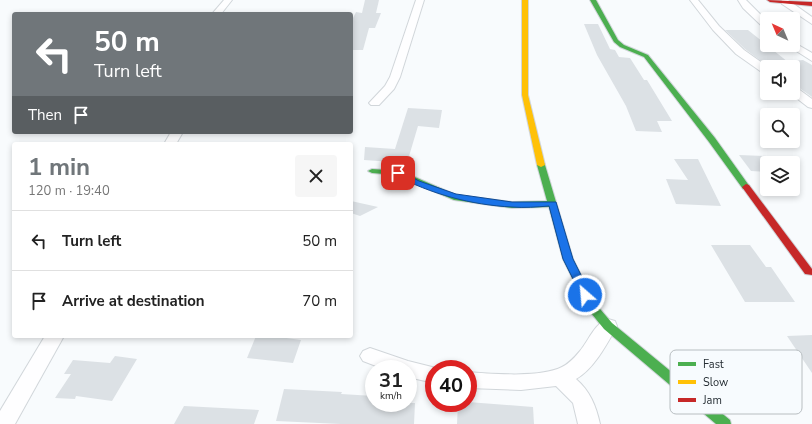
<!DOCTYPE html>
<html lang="en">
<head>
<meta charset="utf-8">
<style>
	body { margin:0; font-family:"Nunito Sans",sans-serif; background:#f6f6f6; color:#222; height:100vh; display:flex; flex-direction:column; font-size:15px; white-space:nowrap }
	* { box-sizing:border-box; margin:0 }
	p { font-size:13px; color:#767676 }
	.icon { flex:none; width:22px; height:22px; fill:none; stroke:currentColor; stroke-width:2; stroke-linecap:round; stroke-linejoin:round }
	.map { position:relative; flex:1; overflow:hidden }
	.sheet { position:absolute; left:12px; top:142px; width:341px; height:196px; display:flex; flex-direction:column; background:#fff; border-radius:4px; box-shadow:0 2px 6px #0003 }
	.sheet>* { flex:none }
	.top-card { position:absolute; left:12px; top:12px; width:341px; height:122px; border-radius:4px; box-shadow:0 2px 6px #0003; background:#70767a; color:#fff; overflow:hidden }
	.needle { width:26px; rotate:316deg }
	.tools { position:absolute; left:760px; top:12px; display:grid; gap:8px }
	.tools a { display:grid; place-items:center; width:40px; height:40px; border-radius:4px; background:#fff; box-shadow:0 2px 6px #0003; font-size:20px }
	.speed { position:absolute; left:365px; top:360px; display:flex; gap:8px; font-size:20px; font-weight:700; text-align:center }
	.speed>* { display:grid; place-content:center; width:52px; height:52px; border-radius:50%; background:#fff; box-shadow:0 2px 6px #0003; line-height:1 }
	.speed small { font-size:10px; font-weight:400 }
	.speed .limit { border:6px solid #d22; background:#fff; color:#111 }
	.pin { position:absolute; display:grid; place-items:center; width:34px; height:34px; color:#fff; margin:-17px; border-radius:8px; box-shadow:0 2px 6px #0006 }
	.me { position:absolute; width:44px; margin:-22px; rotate:333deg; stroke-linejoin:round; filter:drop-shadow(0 0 3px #0008) }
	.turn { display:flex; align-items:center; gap:14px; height:84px; padding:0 16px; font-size:18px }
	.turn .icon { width:52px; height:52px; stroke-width:2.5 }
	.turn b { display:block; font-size:28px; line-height:34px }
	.then { display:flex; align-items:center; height:38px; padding:0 16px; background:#0003; gap:8px; font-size:15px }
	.round { display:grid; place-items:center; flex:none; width:42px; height:42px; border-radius:4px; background:#f6f6f6 }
	.headline { display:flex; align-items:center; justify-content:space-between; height:68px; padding:0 16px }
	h1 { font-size:24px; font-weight:700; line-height:30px; color:#70767a }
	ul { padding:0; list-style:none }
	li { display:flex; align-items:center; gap:12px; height:60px; padding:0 16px; border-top:1px solid #e0e0e0 }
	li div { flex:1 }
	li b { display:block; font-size:15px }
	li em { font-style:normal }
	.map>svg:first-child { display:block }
	.building { fill:#dce1e5 }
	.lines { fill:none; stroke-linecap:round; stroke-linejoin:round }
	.street-casing { stroke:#d1d6da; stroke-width:2 }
	.fast-casing { stroke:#d1d6da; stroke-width:2 }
	.slow-casing { stroke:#d1d6da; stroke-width:2 }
	.jam-casing { stroke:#d1d6da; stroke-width:2 }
	.street { fill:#fefeff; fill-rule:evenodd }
	.fast { fill:#4caf50; fill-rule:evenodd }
	.slow { fill:#ffc107; fill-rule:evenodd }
	.jam { fill:#c62828; fill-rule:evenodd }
	.route { fill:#1a73e8; stroke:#114b97 }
	.key { fill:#f7fbfe; stroke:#b8bec1; stroke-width:1 }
	.key-label { font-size:11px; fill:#262e34 }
</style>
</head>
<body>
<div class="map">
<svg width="812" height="424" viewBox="0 0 812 424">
	<rect width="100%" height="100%" fill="#f8fbfd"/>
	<!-- building -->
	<g class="building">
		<polygon points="365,0 379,0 376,13 381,13 375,28 369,28 363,50 351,50 351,22 356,12 362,13"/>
		<polygon points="584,24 598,24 610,49 615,50 619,57 630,58 644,80 647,80 672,121 657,121 662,132 636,131 626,106 597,55"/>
		<polygon points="725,30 748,30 793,66 793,61 803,60 812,65 812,97 798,87 793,86 793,67 769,67 745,49"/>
		<polygon points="408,108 442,110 439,128 418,126 407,163 364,160 365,147 395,149"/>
		<polygon points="739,155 767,156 767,172 751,171"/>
		<polygon points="674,159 698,159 721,206 676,204 666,179 688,180"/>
		<polygon points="351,201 378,207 360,216 351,213"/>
		<polygon points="711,245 750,245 766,267 771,267 795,302 745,302"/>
		<polygon points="812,335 812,373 787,336"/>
		<polygon points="256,336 272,336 301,340 293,363 247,358"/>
		<polygon points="115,356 137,359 112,401 76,396 75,399 55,398 71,374 64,374 73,360 110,363"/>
		<polygon points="284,389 342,392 341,394 374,396 374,403 415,403 414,424 341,424 276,421"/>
		<polygon points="468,402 533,407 534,424 457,424 458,403"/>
		<polygon points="184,406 259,410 254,424 174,424"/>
	</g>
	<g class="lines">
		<defs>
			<g id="street">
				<polygon points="224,0 232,0 221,14 212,14"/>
				<polygon points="416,0 424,0 400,77 394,89 379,105 371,105 369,103 385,86 390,77"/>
				<polygon points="690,0 698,0 719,26 744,50 768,67 767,74 763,73 736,54 713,30"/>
				<polygon points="738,0 746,0 767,21 767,29 764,28 743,8"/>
				<polygon points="782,0 788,0 812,17 812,24 782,4 781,2"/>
				<polygon points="793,42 812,53 812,61 790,47 788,45 793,45"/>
				<polygon points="793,87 797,88 812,99 812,108 808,107 790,93 793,93"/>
				<polygon points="171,132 183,132 176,144 164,144"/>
				<path d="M608 319 615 321 617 326C607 344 594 369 576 379 590 391 596 406 600 424H578L573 403 556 386 521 390 468 388V372C492 374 541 378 562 367 570 363 575 357 580 351 589 340 595 323 608 319Z"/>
				<polygon points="45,336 64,336 15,424 0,424 0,411"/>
				<polygon points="370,348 408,361 440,369 434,369 434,383 408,377 408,369 384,369 363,361 360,356 363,351"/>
			</g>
			<g id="fast">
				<polygon points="590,0 596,0 618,40 624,45 648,55 715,138 750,187 749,189 743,189 709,142 644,57 620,47 614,42"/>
				<polygon points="538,163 544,163 545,165 573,259 595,303 612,323 730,420 731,424 716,424 604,329 587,308 563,259 549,207 512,208 454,200 396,175 372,173 368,171 372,169 401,171 456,195 512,202 547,201 537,165"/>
			</g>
			<polygon id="slow" points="522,0 528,0 528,95 545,165 541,167 537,165 522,95"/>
			<g id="jam">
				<polygon points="767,0 812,2 812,6 770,2"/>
				<polygon points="746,184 749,185 812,269 812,275 805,274 742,187"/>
			</g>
		</defs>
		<!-- street casing -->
		<use href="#street" class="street-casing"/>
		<!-- fast casing -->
		<use href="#fast" class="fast-casing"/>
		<!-- slow casing -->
		<use href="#slow" class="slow-casing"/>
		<!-- jam casing -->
		<use href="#jam" class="jam-casing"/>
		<!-- street -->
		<use href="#street" class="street"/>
		<!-- fast -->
		<use href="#fast" class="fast"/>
		<!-- slow -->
		<use href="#slow" class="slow"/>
		<!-- jam -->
		<use href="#jam" class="jam"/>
	</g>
	<!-- route -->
	<path class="route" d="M395 171H401L419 181 456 194 512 202H556L573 259 591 295 589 297H582L563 259 549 206C537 207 524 208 512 207 471 205 431 194 395 175L394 173Z"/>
	<!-- legend -->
	<rect x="670" y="350" width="132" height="64" rx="6" class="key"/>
	<rect x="678" y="362" width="18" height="4" fill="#4caf50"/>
	<rect x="678" y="380" width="18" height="4" fill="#ffc107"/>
	<rect x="678" y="398" width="18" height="4" fill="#c62828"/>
	<g class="key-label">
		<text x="703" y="368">Fast</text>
		<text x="703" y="386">Slow</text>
		<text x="703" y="404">Jam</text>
	</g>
</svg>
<div class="tools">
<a><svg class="needle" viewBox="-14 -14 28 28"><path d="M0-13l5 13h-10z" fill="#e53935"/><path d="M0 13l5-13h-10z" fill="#767676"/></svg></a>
<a><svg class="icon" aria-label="sound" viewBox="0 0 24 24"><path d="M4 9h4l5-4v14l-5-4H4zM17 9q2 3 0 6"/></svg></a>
<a><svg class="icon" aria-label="search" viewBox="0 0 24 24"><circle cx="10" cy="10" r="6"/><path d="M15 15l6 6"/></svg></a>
<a><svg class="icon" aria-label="layers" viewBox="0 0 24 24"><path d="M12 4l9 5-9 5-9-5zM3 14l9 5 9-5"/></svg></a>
</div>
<div class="speed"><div>31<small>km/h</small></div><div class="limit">40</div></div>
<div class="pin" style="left:398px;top:173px;background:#d93025"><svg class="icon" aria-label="arrive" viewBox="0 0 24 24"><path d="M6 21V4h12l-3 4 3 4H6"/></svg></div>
<svg class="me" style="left:585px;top:295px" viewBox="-20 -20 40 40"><circle r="17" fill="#1a73e8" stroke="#fff" stroke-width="3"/><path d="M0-11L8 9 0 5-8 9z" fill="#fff"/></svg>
<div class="top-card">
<div class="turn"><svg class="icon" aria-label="left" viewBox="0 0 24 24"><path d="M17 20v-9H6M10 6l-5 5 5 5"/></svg><div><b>50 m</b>Turn left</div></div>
<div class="then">Then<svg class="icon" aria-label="arrive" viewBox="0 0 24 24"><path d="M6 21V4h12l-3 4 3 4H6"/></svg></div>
</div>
<section class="sheet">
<div class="headline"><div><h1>1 min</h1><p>120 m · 19:40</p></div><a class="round"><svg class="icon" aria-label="close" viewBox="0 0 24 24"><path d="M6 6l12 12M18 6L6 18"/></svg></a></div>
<ul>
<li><svg class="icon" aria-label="left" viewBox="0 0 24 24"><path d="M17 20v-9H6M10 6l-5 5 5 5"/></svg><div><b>Turn left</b></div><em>50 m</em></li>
<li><svg class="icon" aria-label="arrive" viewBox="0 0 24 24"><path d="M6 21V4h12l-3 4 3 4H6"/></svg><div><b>Arrive at destination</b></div><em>70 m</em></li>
</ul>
</section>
</div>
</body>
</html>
